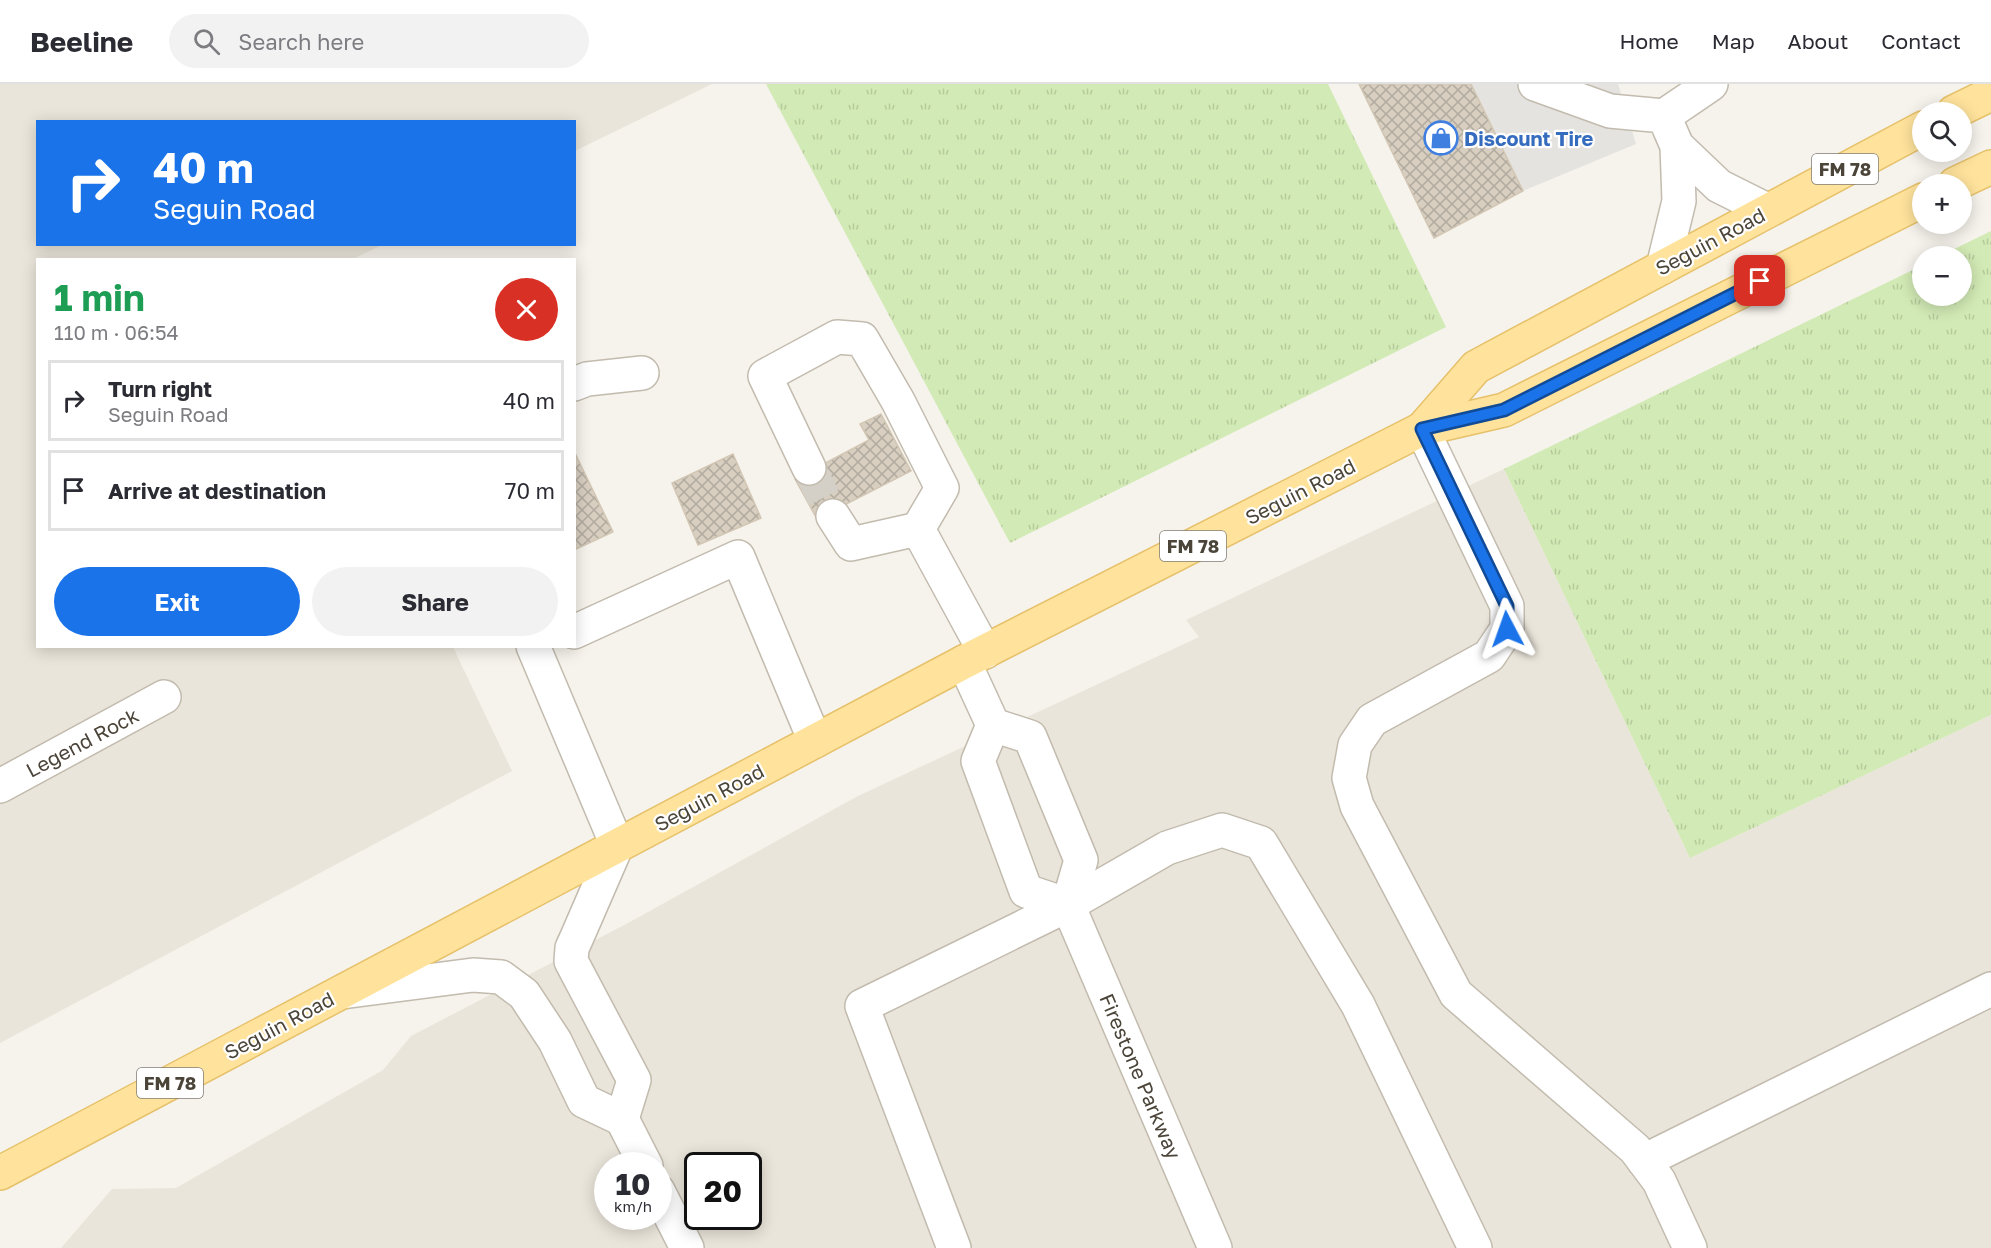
<!DOCTYPE html>
<html lang="en">
<head>
<meta charset="utf-8">
<style>
	body { margin:0; font-family:"Golos Text",sans-serif; background:#f2f2f3; color:#2b2b33; height:100vh; display:flex; flex-direction:column; font-size:22px; white-space:nowrap }
	* { box-sizing:border-box; margin:0 }
	p { font-size:20px; color:#7c7c81 }
	.icon { flex:none; width:33px; height:33px; fill:none; stroke:currentColor; stroke-width:2; stroke-linecap:round; stroke-linejoin:round }
	.map { position:relative; flex:1; overflow:hidden }
	.sheet { position:absolute; left:36px; top:174px; width:540px; height:390px; display:flex; flex-direction:column; background:#fff; border-radius:0px; box-shadow:0 3px 15px #0003 }
	.sheet>* { flex:none }
	.guide { position:absolute; left:36px; top:36px; width:540px; height:126px; border-radius:0px; box-shadow:0 3px 15px #0003; background:#1a73e8; color:#fff; overflow:hidden }
	.controls { position:absolute; left:1912px; top:18px; display:grid; gap:12px }
	.controls a { display:grid; place-items:center; width:60px; height:60px; border-radius:50%; background:#fff; box-shadow:0 3px 15px #0003; font-size:30px }
	.speed { position:absolute; left:594px; top:1068px; display:flex; gap:12px; font-size:30px; font-weight:700; text-align:center }
	.speed>* { display:grid; place-content:center; width:78px; height:78px; border-radius:50%; background:#fff; box-shadow:0 3px 15px #0003; line-height:1 }
	.speed small { font-size:15px; font-weight:400 }
	.speed .limit { border:3px solid #111; border-radius:9px; background:#fff; color:#111 }
	.pin { position:absolute; display:grid; place-items:center; width:51px; height:51px; color:#fff; margin:-26px; border-radius:12px; box-shadow:0 3px 9px #0006 }
	.me { position:absolute; width:66px; margin:-33px; rotate:356deg; stroke-linejoin:round; filter:drop-shadow(0 0 4px #0008) }
	.turn { display:flex; align-items:center; gap:21px; height:126px; padding:0 18px; font-size:27px }
	.turn .icon { width:78px; height:78px; stroke-width:2.5 }
	.turn b { display:block; font-size:42px; line-height:51px }
	.round { display:grid; place-items:center; flex:none; width:63px; height:63px; border-radius:32px; background:#f2f2f3 }
	.summary { display:flex; align-items:center; justify-content:space-between; height:102px; padding:0 18px }
	h1 { font-size:36px; font-weight:700; line-height:45px; color:#1e9e55 }
	.primary-button { display:flex; gap:12px; margin-top:auto; padding:12px 18px }
	.primary-button a { flex:1; height:69px; border-radius:36px; background:#1a73e8; color:#fff; font-size:24px; font-weight:700; line-height:69px; text-align:center }
	.primary-button a+a { background:#f2f2f3; color:#2b2b33 }
	ul { padding:0; list-style:none }
	li { display:flex; align-items:center; gap:18px; height:81px; margin:0 12px 9px; padding:0 6px; border:3px solid #e1e1e2; border-radius:0px }
	li div { flex:1 }
	li b { display:block; font-size:22px }
	li em { font-style:normal }
	header { display:flex; align-items:center; gap:36px; box-sizing:border-box; height:84px; padding:0 30px; background:#fff; border-bottom:2px solid #e1e1e2 }
	header strong { font-size:28px }
	nav { display:flex; gap:33px; margin-inline-start:auto; font-size:21px }
	.search { width:420px; height:54px; background:#f2f2f3; display:flex; align-items:center; gap:15px; box-sizing:border-box; padding:0 21px; border-radius:33px; color:#7c7c81; font-size:22px }
	.map>svg:first-child { display:block }
	.residential { fill:#eae5da; fill-rule:evenodd }
	.grass { fill:url(#grass-tufts) }
	.parking { fill:#e5e3e0 }
	.building { fill:url(#building-cross-hatch); stroke:#d3c7b4; stroke-width:1.5 }
	.lines { fill:none; stroke-linecap:round; stroke-linejoin:round }
	.minor-tunnel { stroke:#d4d0c8; stroke-width:33; stroke-dasharray:33 16; stroke-linecap:butt }
	.minor-casing { stroke:#c2bbae; stroke-width:36 }
	.major-casing { stroke:#e6c16a; stroke-width:36 }
	.minor { stroke:#fff; stroke-width:33 }
	.major { stroke:#ffe39c; stroke-width:33 }
	.route-casing { stroke:#114b97; stroke-width:15 }
	.route { stroke:#1a73e8; stroke-width:10 }
	.labels { text-anchor:middle; dominant-baseline:central; stroke-width:4.5; stroke-linejoin:round; paint-order:stroke }
	.shield { fill:#fff; stroke:#817c74; stroke-width:1.5 }
	.shield-label { font-size:18px; font-weight:bold; fill:#4b4439 }
	.shop-label { font-size:20px; font-weight:bold; fill:#366cbe; stroke:#fff; text-anchor:start }
	.street-label { font-size:20px; fill:#4b4439; stroke:#fff }
</style>
</head>
<body>
<header>
<strong>Beeline</strong>
<div class="search"><svg class="icon" aria-label="search" viewBox="0 0 24 24"><circle cx="10" cy="10" r="6"/><path d="M15 15l6 6"/></svg>Search here</div>
<nav><a>Home</a><a>Map</a><a>About</a><a>Contact</a></nav>
</header>
<div class="map">
<svg width="1991" height="1164" viewBox="0 0 1991 1164">
	<defs>
		<pattern id="grass-tufts" width="24" height="20" patternUnits="userSpaceOnUse" patternTransform="scale(1.5)"><rect width="24" height="20" fill="#d2eab5"/><path d="M3 7l-1-3M5 7V3M7 7l1-3M15 17l-1-3M17 17v-4M19 17l1-3" fill="none" stroke="#b6ca9c"/></pattern>
		<pattern id="building-cross-hatch" width="8" height="8" patternUnits="userSpaceOnUse" patternTransform="scale(1.5)"><rect width="8" height="8" fill="#d8cfc1"/><path d="M0 0l8 8M0 8l8-8" fill="none" stroke="#b1aa9e"/></pattern>
	</defs>
	<rect width="100%" height="100%" fill="#f6f3ec"/>
	<!-- residential -->
	<g class="residential">
		<polygon points="0,0 712,0 575,67 574,38 38,38 38,160 382,161 351,176 38,176 38,562 453,563 512,687 0,959"/>
		<path d="M1504 385 1690 774 1991 631V1164H61L112 1105 176 1104 383 986 411 952 628 839 858 712 1199 553 1186 536ZM608 1082H658V1132H608ZM698 1082H748V1132H698Z"/>
	</g>
	<!-- grass -->
	<g class="grass">
		<polygon points="766,0 1328,0 1446,243 1010,459"/>
		<polygon points="1991,147 1991,631 1690,774 1504,385 1923,181 1923,212 1962,212 1962,172 1940,172"/>
	</g>
	<!-- parking -->
	<polygon class="parking" points="1471,0 1618,0 1636,60 1523,107"/>
	<!-- building -->
	<g class="building">
		<polygon points="1359,0 1471,0 1523,107 1434,154"/>
		<polygon points="881,330 911,387 817,435 795,395 869,356 860,340"/>
		<polygon points="574,367 613,448 574,466"/>
		<polygon points="733,370 761,434 698,461 672,399"/>
	</g>
	<g class="lines">
		<!-- minor-tunnel -->
		<polyline class="minor-tunnel" points="809,384 833,432"/>
		<defs>
			<g id="minor">
				<polyline points="1535,0 1610,27 1664,32 1677,62 1679,117 1663,183"/>
				<polyline points="1664,32 1711,0"/>
				<polyline points="1677,62 1719,102 1767,126"/>
				<polyline points="574,300 587,295 642,289"/>
				<polyline points="1422,345 1507,522 1507,545 1489,572 1372,636 1355,661 1349,694 1357,722 1456,910 1635,1065 1659,1097 1690,1164"/>
				<polyline points="809,384 765,292 837,253 862,255 898,317 942,404 918,445 985,568"/>
				<polyline points="833,432 851,460 918,445"/>
				<polyline points="574,548 738,473 815,657"/>
				<polyline points="533,562 617,761 577,853 572,864 571,877 634,996 622,1035"/>
				<polyline points="964,578 993,641 1030,653 1081,776 1068,821 1215,1164"/>
				<polyline points="993,641 978,677 1026,807 1068,821"/>
				<polyline points="0,702 164,613"/>
				<polyline points="342,908 473,891 501,893 524,910 555,957 584,1017 622,1035 646,1082"/>
				<polyline points="1644,1077 1991,905"/>
				<polyline points="658,1107 687,1164"/>
				<polyline points="954,1164 862,922 1068,821 1167,764 1222,746 1261,759 1358,921 1475,1164"/>
			</g>
			<g id="major">
				<polyline points="1954,28 1991,10"/>
				<polyline points="1955,100 1991,83"/>
				<polyline points="1422,345 1476,283 1923,44"/>
				<polyline points="0,1089 964,578 1422,345 1504,326 1923,116"/>
			</g>
		</defs>
		<!-- minor casing -->
		<use href="#minor" class="minor-casing"/>
		<!-- major casing -->
		<use href="#major" class="major-casing"/>
		<!-- minor -->
		<use href="#minor" class="minor"/>
		<!-- major -->
		<use href="#major" class="major"/>
	</g>
	<g class="lines">
		<defs>
			<polyline id="route" points="1507,545 1507,522 1422,345 1504,326 1760,197"/>
		</defs>
		<!-- route casing -->
		<use href="#route" class="route-casing"/>
		<!-- route -->
		<use href="#route" class="route"/>
	</g>
	<!-- icons -->
	<defs>
		<symbol id="shop-ring" viewBox="-11 -11 22 22"><circle r="9.5" fill="#fff" stroke="#3f7fe0" stroke-width="1.5"/><path d="M-5-2.5h2.3a2.7 3.5 0 0 1 5.4 0H5L5.5 6h-11ZM-1.5-2.5h3a1.5 2.3 0 0 0-3 0Z" fill="#3f7fe0"/></symbol>
	</defs>
	<g fill-rule="evenodd">
		<use href="#shop-ring" x="1422" y="35" width="38" height="38"/>
	</g>
	<g class="labels">
		<!-- shield labels -->
		<g class="shield">
			<rect x="1812" y="70" width="66" height="30" rx="4.5"/>
			<rect x="1160" y="447" width="66" height="30" rx="4.5"/>
			<rect x="137" y="984" width="66" height="30" rx="4.5"/>
		</g>
		<g class="shield-label">
			<text x="1845" y="85">FM 78</text>
			<text x="1193" y="462">FM 78</text>
			<text x="170" y="999">FM 78</text>
		</g>
		<!-- shop labels -->
		<g class="shop-label">
			<text x="1464" y="54">Discount Tire</text>
		</g>
		<!-- street labels -->
		<g class="street-label">
			<text transform="translate(1710 157) rotate(-28)">Seguin Road</text>
			<text transform="translate(1300 407) rotate(-27)">Seguin Road</text>
			<text transform="translate(82 658) rotate(-28)">Legend Rock</text>
			<text transform="translate(709 713) rotate(-28)">Seguin Road</text>
			<text transform="translate(279 941) rotate(-28)">Seguin Road</text>
			<text transform="translate(1141 992) rotate(67)">Firestone Parkway</text>
		</g>
	</g>
</svg>
<div class="controls">
<a><svg class="icon" aria-label="search" viewBox="0 0 24 24"><circle cx="10" cy="10" r="6"/><path d="M15 15l6 6"/></svg></a>
<a>+</a>
<a>−</a>
</div>
<div class="speed"><div>10<small>km/h</small></div><div class="limit">20</div></div>
<div class="pin" style="left:1760px;top:197px;background:#d93025"><svg class="icon" aria-label="arrive" viewBox="0 0 24 24"><path d="M6 21V4h12l-3 4 3 4H6"/></svg></div>
<svg class="me" style="left:1507px;top:545px" viewBox="-20 -20 40 40"><path d="M0-17L14 15 0 8-14 15z" fill="#1a73e8" stroke="#fff" stroke-width="4"/></svg>
<div class="guide">
<div class="turn"><svg class="icon" aria-label="right" viewBox="0 0 24 24"><path d="M7 20v-9h11M14 6l5 5-5 5"/></svg><div><b>40 m</b>Seguin Road</div></div>
</div>
<section class="sheet">
<div class="summary"><div><h1>1 min</h1><p>110 m · 06:54</p></div><a class="round" style="background:#d93025;color:#fff"><svg class="icon" aria-label="close" viewBox="0 0 24 24"><path d="M6 6l12 12M18 6L6 18"/></svg></a></div>
<ul>
<li><svg class="icon" aria-label="right" viewBox="0 0 24 24"><path d="M7 20v-9h11M14 6l5 5-5 5"/></svg><div><b>Turn right</b><p>Seguin Road</p></div><em>40 m</em></li>
<li><svg class="icon" aria-label="arrive" viewBox="0 0 24 24"><path d="M6 21V4h12l-3 4 3 4H6"/></svg><div><b>Arrive at destination</b></div><em>70 m</em></li>
</ul>
<div class="primary-button"><a>Exit</a><a>Share</a></div>
</section>
</div>
</body>
</html>
